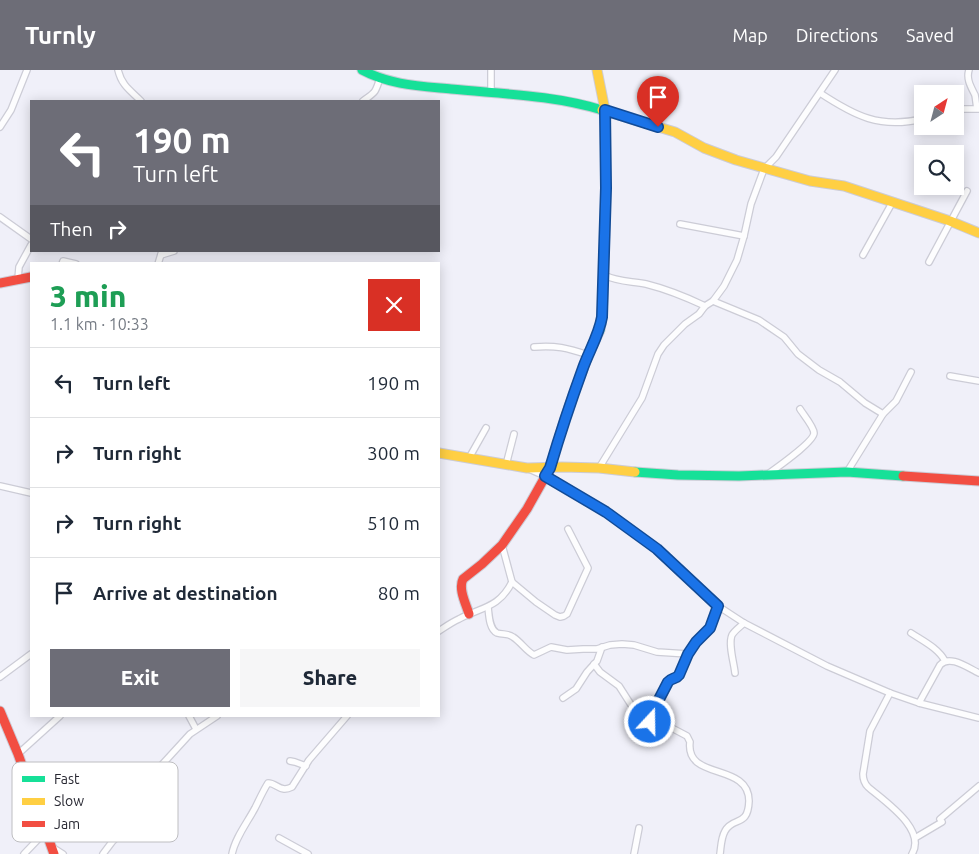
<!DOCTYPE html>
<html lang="en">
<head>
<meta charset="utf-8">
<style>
	body { margin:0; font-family:Ubuntu,sans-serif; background:#f6f6f7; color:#1f2937; height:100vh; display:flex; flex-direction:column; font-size:19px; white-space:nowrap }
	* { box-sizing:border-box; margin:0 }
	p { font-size:16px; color:#747a83 }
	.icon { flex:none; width:28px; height:28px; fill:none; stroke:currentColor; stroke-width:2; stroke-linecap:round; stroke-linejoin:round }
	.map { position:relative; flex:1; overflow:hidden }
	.details { position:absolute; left:30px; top:192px; width:410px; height:455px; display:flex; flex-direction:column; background:#fff; border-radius:0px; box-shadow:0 2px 12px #0003 }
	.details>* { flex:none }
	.hud { position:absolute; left:30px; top:30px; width:410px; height:152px; border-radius:0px; box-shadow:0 2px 12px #0003; background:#6d6d77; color:#fff; overflow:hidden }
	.needle { width:32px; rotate:36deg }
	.tools { position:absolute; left:914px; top:15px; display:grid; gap:10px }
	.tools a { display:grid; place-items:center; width:50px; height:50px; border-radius:0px; background:#fff; box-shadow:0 2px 12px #0003; font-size:25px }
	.pin { position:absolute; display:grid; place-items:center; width:42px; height:42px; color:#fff; margin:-51px -21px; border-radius:50% 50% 50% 0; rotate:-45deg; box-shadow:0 0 5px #0007 }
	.pin .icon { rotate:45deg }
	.me { position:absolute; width:55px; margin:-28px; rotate:21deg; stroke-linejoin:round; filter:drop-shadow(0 0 4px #0008) }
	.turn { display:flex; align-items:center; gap:18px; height:105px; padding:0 20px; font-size:22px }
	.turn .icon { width:65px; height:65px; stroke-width:2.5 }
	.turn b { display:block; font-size:35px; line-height:42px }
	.then { display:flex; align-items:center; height:48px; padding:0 20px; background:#0003; gap:10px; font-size:19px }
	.round { display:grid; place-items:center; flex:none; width:52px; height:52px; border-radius:0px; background:#f6f6f7 }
	.head { display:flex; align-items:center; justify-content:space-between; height:85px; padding:0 20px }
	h1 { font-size:30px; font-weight:800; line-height:38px; color:#1e9e55 }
	.cta { display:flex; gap:10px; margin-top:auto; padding:10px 20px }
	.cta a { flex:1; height:58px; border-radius:0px; background:#6d6d77; color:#fff; font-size:20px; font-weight:800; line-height:58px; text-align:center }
	.cta a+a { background:#f6f6f7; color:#1f2937 }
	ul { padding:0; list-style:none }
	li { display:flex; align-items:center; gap:15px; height:70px; padding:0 20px; border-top:1px solid #e0e1e3 }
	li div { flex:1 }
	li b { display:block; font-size:19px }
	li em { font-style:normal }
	header { display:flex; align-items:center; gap:30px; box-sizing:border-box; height:70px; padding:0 25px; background:#6d6d77; color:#fff }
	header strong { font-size:24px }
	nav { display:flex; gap:28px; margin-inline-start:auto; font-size:18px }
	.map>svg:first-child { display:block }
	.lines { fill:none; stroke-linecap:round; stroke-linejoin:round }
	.street-casing { stroke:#ccccd6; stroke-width:8 }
	.fast-casing { stroke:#ccccd6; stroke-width:11 }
	.slow-casing { stroke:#ccccd6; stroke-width:11 }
	.jam-casing { stroke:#ccccd6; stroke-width:11 }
	.street { stroke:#fdfdfe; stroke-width:5.5 }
	.fast { stroke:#16e098; stroke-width:9 }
	.slow { stroke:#ffcf43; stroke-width:9 }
	.jam { stroke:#f24e42; stroke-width:9 }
	.route-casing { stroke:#114b97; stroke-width:12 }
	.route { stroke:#1a73e8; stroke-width:9 }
	.key { fill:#fff; stroke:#bebec1; stroke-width:1 }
	.key-label { font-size:14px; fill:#272731 }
</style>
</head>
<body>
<header>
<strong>Turnly</strong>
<nav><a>Map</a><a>Directions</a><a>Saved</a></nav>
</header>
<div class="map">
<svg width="979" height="784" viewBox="0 0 979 784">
	<rect width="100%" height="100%" fill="#f0f0f9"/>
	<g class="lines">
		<defs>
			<g id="street">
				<path d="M118 0C122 16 130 20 141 31"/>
				<polyline points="491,0 491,23"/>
				<path d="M969 0C966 9 971 17 975 25 976 30 976 34 977 38"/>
				<path d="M820 23C855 46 880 59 922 49"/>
				<path d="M363 31C375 22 375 24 380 8"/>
				<polyline points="955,39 979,39"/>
				<polyline points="0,57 11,40 27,0"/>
				<polyline points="0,147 31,169"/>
				<polyline points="680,154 744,166"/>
				<polyline points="161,185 174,181"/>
				<polyline points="863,185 892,133"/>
				<polyline points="929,192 967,121"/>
				<polyline points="62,194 63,191 76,194"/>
				<polyline points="158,194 162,181"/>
				<path d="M604 205C618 212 631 211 646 214 666 219 686 227 705 236"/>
				<polyline points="18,209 19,197 31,175"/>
				<polyline points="713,231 759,250 784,267 798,284 819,300 840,312 865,333 883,344"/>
				<path d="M534 277C555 275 568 278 588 285"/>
				<polyline points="950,306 979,311"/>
				<polyline points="469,388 486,358"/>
				<polyline points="506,395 514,364"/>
				<polyline points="599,398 642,328 658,284 664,275 685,254 699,244 705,236 713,231 724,216 737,190 744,166 751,134 764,99 776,87 835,0"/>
				<polyline points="529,399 545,406 606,442 657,479 718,536 744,553 827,596 890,623 919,633 979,648"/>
				<polyline points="847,402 883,344 896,331 911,302"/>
				<path d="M767 405C776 398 814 372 814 363 814 357 803 344 800 339"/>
				<polyline points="0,416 31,423"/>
				<polyline points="502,475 512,512 536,532 555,545 560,547 564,546 567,544 588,498 568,459"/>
				<path d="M488 537C489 545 489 559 497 563 503 565 508 563 513 567 521 572 526 581 534 585L551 577 567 580 583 579H597L610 575 622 574 634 575 657 582 688 584"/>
				<path d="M439 561C445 557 452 552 459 549 482 537 499 538 512 512"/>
				<path d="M911 563C923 571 938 578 945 591"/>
				<path d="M594 594 600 602 619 616 635 641 641 645 651 647 687 666 690 672C685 711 749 692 749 731 748 758 733 746 725 761 721 768 721 777 720 784"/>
				<path d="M735 603C734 593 728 574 732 565 735 560 740 557 744 553"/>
				<polyline points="0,607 31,584"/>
				<path d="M890 623 870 661 863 704C863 709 864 713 868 717 884 731 927 759 912 784"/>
				<polyline points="563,628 576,619 587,602 597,591 602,577"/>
				<path d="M919 633 940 595C950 584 968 598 979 603"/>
				<polyline points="189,646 196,659"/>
				<path d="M638 669 650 655 651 647 653 641 668 612C671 608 676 609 679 605L688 584 696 572 710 558 718 536"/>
				<polyline points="18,684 60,646"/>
				<polyline points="290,691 295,692 306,696"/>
				<polyline points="940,749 979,716"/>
				<polyline points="279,768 308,784"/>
				<polyline points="915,768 942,752"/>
				<polyline points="52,777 63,784"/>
				<polyline points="24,784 46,761"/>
				<polyline points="103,784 112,772 123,761 128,753 129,724 133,718 143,706 158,699 190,664 217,646"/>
				<path d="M232 784C235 768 247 753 255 738 259 730 263 721 268 713 277 713 280 723 292 717L309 690 347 646"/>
				<polyline points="634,784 639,758"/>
			</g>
			<g id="fast">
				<path d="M362 0C390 15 420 16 451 19 501 24 553 25 602 40"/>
				<polyline points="560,365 569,337 588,285 600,260 602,247 603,224 606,116"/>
				<polyline points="635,402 678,405 739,406 847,402 903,406"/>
			</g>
			<g id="slow">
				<polyline points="597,0 605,40 606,116"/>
				<polyline points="602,40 675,62 704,78 736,90 810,111 844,116 950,151 979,163"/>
				<polyline points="439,383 527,398 562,397 599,398 635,402"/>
			</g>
			<g id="jam">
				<polyline points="0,213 31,207"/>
				<polyline points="903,406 979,411"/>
				<path d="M469 544C466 534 458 519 463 509L482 494 502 475 527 439 550 398 560 365"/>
				<polyline points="0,641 18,684 54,784"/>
			</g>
		</defs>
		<!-- street casing -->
		<use href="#street" class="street-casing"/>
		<!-- fast casing -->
		<use href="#fast" class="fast-casing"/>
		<!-- slow casing -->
		<use href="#slow" class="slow-casing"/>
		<!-- jam casing -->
		<use href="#jam" class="jam-casing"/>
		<!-- street -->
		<use href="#street" class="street"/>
		<!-- fast -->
		<use href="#fast" class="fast"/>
		<!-- slow -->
		<use href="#slow" class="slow"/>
		<!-- jam -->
		<use href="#jam" class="jam"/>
	</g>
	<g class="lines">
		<defs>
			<path id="route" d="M650 652 653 641 668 612C671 608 676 609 679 605L688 584 696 572 710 558 718 536 657 479 606 442 545 406 550 398C560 364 571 331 583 298 589 281 599 265 602 247L606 118 605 40 658 57"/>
		</defs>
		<!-- route casing -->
		<use href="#route" class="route-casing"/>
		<!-- route -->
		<use href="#route" class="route"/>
	</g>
	<!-- legend -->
	<rect x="12" y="692" width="166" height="80" rx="8" class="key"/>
	<rect x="22" y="706" width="23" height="6" fill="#16e098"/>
	<rect x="22" y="728" width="23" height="7" fill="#ffcf43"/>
	<rect x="22" y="751" width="23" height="6" fill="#f24e42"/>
	<g class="key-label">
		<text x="54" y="714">Fast</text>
		<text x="54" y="736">Slow</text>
		<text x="54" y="759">Jam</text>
	</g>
</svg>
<div class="tools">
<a><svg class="needle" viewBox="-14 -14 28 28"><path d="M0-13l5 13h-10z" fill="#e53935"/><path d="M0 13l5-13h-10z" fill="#747a83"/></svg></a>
<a><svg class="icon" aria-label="search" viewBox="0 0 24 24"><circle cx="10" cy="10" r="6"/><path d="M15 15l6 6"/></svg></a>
</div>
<div class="pin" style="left:658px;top:57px;background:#d93025"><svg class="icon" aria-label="arrive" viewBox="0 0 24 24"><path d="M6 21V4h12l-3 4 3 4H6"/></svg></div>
<svg class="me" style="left:650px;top:652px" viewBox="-20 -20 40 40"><circle r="17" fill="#1a73e8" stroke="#fff" stroke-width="3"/><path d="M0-11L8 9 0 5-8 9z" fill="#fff"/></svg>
<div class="hud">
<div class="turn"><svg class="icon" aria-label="left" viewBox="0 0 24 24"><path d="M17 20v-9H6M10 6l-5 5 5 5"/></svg><div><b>190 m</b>Turn left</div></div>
<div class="then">Then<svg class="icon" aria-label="right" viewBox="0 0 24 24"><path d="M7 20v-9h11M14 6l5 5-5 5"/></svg></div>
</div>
<section class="details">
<div class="head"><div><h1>3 min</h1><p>1.1 km · 10:33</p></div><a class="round" style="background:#d93025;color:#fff"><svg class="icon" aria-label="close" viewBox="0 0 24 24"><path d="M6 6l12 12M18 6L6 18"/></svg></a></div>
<ul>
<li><svg class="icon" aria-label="left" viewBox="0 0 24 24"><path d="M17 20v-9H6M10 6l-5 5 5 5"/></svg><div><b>Turn left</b></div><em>190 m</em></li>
<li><svg class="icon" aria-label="right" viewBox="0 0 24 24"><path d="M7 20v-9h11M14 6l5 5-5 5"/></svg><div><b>Turn right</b></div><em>300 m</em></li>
<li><svg class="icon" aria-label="right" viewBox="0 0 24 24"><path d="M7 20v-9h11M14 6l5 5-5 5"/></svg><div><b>Turn right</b></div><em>510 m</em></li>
<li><svg class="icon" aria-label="arrive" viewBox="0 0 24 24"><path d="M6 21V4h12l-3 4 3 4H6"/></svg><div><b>Arrive at destination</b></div><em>80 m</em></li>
</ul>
<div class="cta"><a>Exit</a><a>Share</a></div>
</section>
</div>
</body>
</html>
